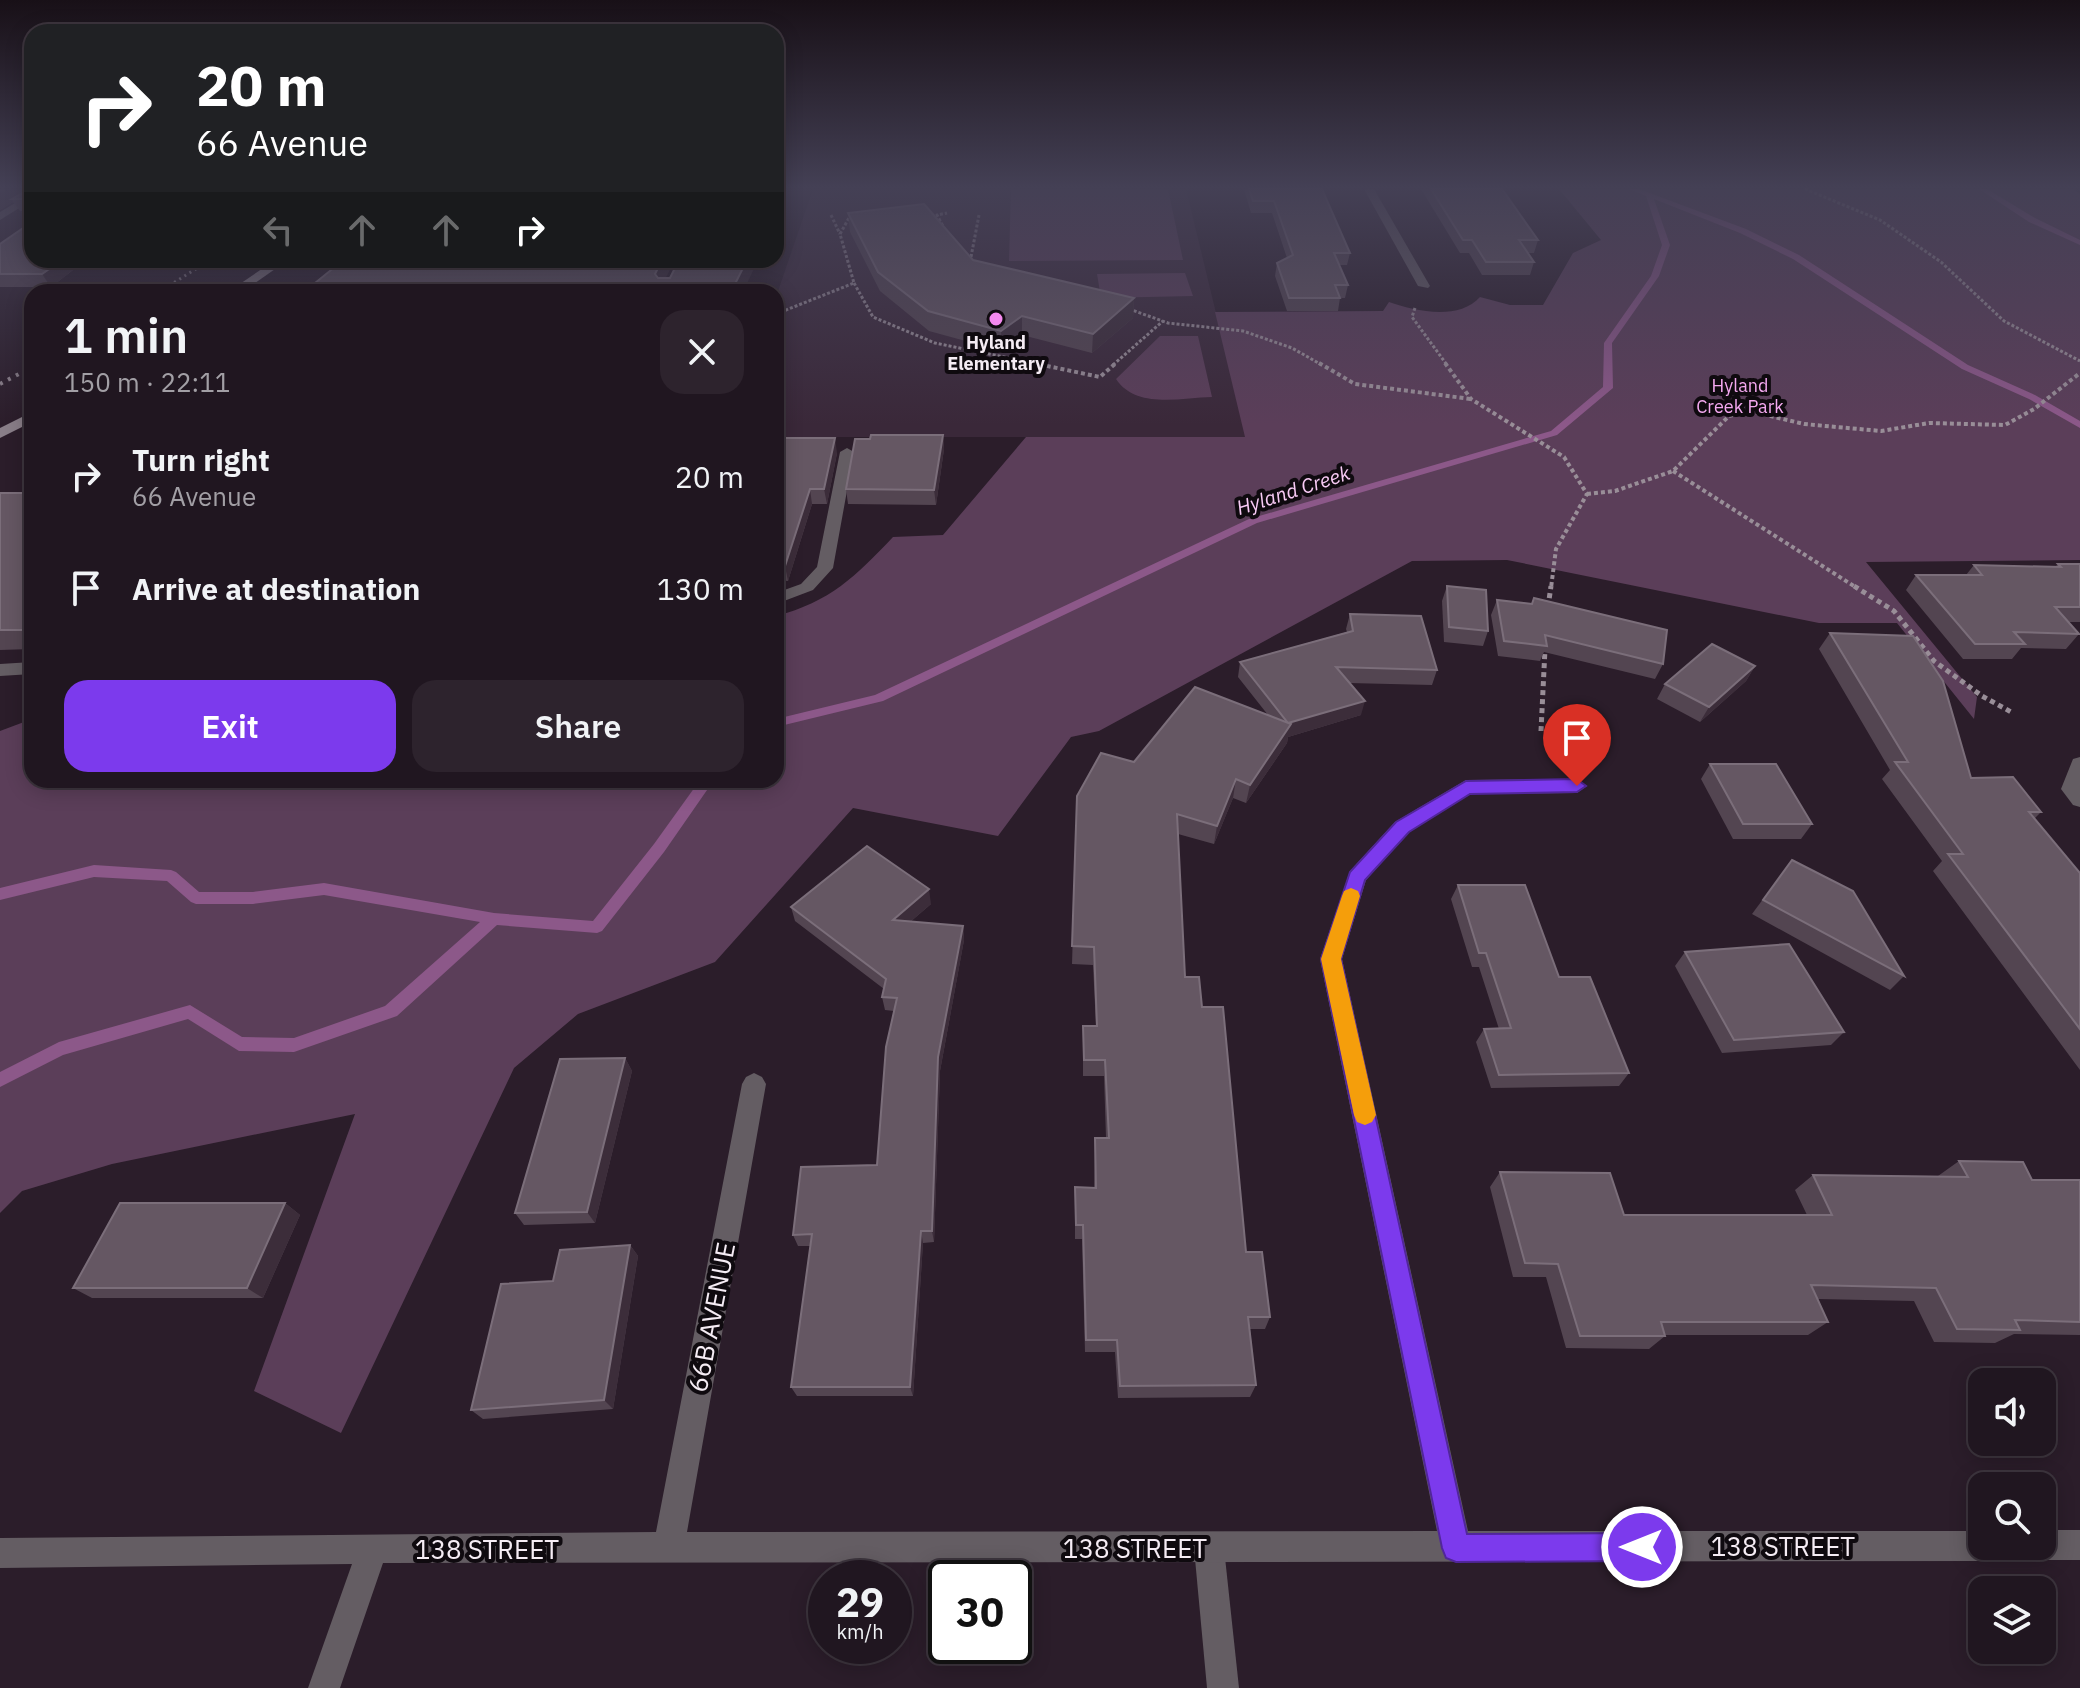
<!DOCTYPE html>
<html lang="en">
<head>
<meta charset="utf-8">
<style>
	body { margin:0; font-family:"IBM Plex Sans",sans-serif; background:#2d232d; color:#f1f3f6; height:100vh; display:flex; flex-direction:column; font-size:30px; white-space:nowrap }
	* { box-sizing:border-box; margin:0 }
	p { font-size:26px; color:#a29fa5 }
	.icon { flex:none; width:44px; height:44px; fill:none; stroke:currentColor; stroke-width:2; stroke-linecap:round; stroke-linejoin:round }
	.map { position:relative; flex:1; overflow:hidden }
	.sheet { position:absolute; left:24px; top:284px; width:760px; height:504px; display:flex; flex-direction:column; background:#201620; border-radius:24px; box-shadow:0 4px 20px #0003,0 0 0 2px #3d353e }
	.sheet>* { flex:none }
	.hud { position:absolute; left:24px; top:24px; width:760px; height:244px; border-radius:24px; box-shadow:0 4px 20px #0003,0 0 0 2px #3d353e; background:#202124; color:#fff; overflow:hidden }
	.buttons { position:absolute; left:1968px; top:1368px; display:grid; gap:16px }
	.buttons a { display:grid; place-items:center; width:88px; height:88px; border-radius:16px; background:#201620; box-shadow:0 4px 20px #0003,0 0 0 2px #3d353e; font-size:40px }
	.speed { position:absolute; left:808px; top:1560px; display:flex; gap:16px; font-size:40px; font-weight:700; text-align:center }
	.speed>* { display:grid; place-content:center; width:104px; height:104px; border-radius:50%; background:#201620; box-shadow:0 4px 20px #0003,0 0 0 2px #3d353e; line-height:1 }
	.speed small { font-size:20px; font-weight:400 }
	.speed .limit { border:4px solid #111; border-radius:12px; background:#fff; color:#111 }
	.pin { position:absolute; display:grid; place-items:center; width:68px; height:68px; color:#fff; margin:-82px -34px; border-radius:50% 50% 50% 0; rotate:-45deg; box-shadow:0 0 8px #0007 }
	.pin .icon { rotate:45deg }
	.me { position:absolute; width:88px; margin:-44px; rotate:270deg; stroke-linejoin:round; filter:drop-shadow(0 0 6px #0008) }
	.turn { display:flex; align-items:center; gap:28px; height:168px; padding:0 40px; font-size:36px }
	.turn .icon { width:104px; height:104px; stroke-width:2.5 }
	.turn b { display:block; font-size:56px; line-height:68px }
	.lanes { display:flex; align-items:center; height:76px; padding:0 40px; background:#0003; justify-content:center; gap:40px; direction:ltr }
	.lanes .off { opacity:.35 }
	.round { display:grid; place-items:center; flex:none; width:84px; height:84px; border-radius:24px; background:#2d232d }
	.overview { display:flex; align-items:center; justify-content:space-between; height:136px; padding:0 40px }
	h1 { font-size:48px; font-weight:600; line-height:60px }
	.primary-button { display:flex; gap:16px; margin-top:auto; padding:16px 40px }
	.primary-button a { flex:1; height:92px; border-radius:24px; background:#7c3aed; color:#fff; font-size:32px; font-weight:600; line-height:92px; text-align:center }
	.primary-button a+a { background:#2d232d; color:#f1f3f6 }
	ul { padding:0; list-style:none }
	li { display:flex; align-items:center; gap:24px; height:112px; padding:0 40px }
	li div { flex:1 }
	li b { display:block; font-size:30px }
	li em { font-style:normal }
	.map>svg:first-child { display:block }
	.built { fill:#3a2839 }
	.green { fill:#5b3e59 }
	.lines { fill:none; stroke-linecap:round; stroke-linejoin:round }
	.stream { fill:#8c5889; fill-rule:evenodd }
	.path-far2 { stroke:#998e98; stroke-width:3; stroke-dasharray:3 2; stroke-linecap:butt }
	.path-far1 { stroke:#998e98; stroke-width:4; stroke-dasharray:4 3; stroke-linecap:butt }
	.path { stroke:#998e98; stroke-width:5; stroke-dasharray:5 4; stroke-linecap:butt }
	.lane { fill:#645d63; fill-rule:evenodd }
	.street { fill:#645d63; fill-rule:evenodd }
	.secondary { fill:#897e88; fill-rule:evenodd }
	.rail-far1 { stroke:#8e838d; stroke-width:3; stroke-dasharray:2 4; stroke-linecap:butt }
	.rail { stroke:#8e838d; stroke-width:4; stroke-dasharray:3 6; stroke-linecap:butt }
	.wall { fill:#534551 }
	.shaded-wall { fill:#3c2d3a }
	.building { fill:#655763; stroke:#7b6e7a; stroke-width:2 }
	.route { fill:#7c3aed; stroke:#51269a; stroke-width:2 }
	.slow { fill:#f59e0b }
	.poi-dot { fill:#f489ef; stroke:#0f0a0f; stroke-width:3 }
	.labels { text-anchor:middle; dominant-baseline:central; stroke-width:8; stroke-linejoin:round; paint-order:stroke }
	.far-poi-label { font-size:18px; font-weight:bold; fill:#f5ecf4; stroke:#0f0a0f }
	.far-park-label { font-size:18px; fill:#f5a9f1; stroke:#0f0a0f }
	.far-water-label { font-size:20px; font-style:italic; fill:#f9cbf6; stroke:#0f0a0f }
	.near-street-label { font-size:26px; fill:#f5ecf4; stroke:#0f0a0f }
</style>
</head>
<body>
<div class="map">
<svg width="2080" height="1688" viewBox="0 0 2080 1688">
	<rect width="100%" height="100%" fill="#2b1d2a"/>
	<!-- built -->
	<polygon class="built" points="813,189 1186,189 1246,437 776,437 776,297"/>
	<!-- green -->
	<g class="green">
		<polygon points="1011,189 1168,189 1183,260 1009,261"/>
		<path d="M1559 189H2073L2080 194V560L1866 562 1977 697 1974 719 1897 623H1819L1507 560 1412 561 1099 731 1071 737 998 836 853 808 715 962 578 1014 514 1068 341 1433 254 1391 355 1114 112 1164 22 1191 0 1213V731L32 719V780H776V616C830 602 856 576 893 537L943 535 1026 437H1245L1215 312 1383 311 1389 302C1414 311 1459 321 1480 297L1510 305H1543L1573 253 1601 240Z"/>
		<polygon points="1185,273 1193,296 1101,298 1097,274"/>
		<path d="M1160 336H1198L1212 397C1179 398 1136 409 1116 379Z"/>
	</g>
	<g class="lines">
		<!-- stream -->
		<g class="stream">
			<polygon points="1629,189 1639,189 1746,229 1799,255 1968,365 2035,395 2080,421 2080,428 2029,399 1962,369 1793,259 1740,233 1654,199 1670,245 1659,276 1612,343 1613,388 1557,435 1257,523 883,701 776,727 776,719 875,695 1249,519 1551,431 1603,387 1604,343 1651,276 1662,245 1646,196"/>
			<polygon points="1979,189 1987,189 2035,218 2080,240 2080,245 2029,222"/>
			<polygon points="700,780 714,780 664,852 602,931 597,933 497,925 397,1016 294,1052 239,1051 188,1019 63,1055 0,1087 0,1072 59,1042 190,1005 242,1037 294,1038 385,1006 480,922 324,895 253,904 196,904 191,902 167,881 94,877 0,900 0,888 94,865 171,870 176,872 199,892 253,892 324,883 494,913 593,921 654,844"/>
		</g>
		<!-- path-far2 -->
		<g class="path-far2">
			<polyline points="1805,189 1880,220 1941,262 2004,321 2080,361"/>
			<polyline points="831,215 840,234"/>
			<polyline points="945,230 937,215 947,213"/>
			<polyline points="971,257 979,215"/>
			<polyline points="854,283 873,317 935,343 1043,365"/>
			<polyline points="1415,308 1412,317 1447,365"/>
			<polyline points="1129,309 1168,323 1243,331 1292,348 1322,365"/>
			<polyline points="776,314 854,283 840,234 850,216"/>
			<polyline points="1113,365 1163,321"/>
		</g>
		<!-- path-far1 -->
		<g class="path-far1">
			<polyline points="1033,363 1100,377 1116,363"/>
			<polyline points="1319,363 1355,384 1471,399"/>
			<polyline points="1445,363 1471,399 1564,457 1587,494 1556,549 1551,588"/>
			<polyline points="1673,471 1857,588"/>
			<polyline points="1587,494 1615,491 1673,471 1729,416 1749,411 1804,424 1881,431 1929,423 2005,425 2034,409 2080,373"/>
		</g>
		<!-- path -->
		<g class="path">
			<polyline points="1854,586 1894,611 1934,661 1982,696 2013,713"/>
			<polyline points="1548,607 1551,586"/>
			<polyline points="1541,731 1545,649"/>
		</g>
		<!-- lane -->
		<g class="lane">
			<polygon points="847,448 854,452 833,568 813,590 776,604 776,593 801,584 817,567 840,452"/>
			<polygon points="32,662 32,674 0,676 0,664"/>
			<polygon points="1209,1533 1220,1537 1224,1548 1239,1688 1207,1688 1194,1548 1198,1537"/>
		</g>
		<!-- street -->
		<g class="street">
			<polygon points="1364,189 1374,189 1430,286 1428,288 1418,286"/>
			<polygon points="32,193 32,200 0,220 0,212"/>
			<polygon points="2080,757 2080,807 2073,805 2061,789 2073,759"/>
			<polygon points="1577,779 1587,786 1577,793 1470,794 1409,832 1366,880 1342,959 1468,1531 1982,1531 1982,1546 1997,1546 1993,1557 1982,1561 383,1563 340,1688 308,1688 352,1564 0,1568 0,1538 656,1532 742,1084 746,1077 754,1073 762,1077 766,1084 687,1532 1437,1531 1320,959 1350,871 1395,822 1466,780"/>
			<polygon points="2042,1530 2080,1530 2080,1560 2042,1560 2031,1556 2027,1546 2042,1546"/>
		</g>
		<!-- secondary -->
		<g class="secondary">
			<polygon points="275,260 288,260 242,292 228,292"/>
			<polygon points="32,412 32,422 0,438 0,428"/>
		</g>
		<!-- rail-far1 -->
		<polyline class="rail-far1" points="159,292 210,260"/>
		<!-- rail -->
		<polyline class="rail" points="0,384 32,367"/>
	</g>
	<!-- wall -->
	<g class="wall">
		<polygon points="0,189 32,189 32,211 20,211 13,202 0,210"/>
		<polygon points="1244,189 1322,189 1350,253 1347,265 1339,265 1348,285 1345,298 1340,298 1338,311 1287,311 1275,276 1277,263 1287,258 1272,213 1251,213"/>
		<polygon points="1421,189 1502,189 1538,240 1534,253 1527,253 1534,262 1530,275 1482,275 1469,253 1460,253"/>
		<polygon points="848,213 973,260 1134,298 1133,318 1092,353 1022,335 1002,351 929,331 880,291 850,232"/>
		<polygon points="0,244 32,260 86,260 51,287 0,287"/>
		<polygon points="943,435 944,449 936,505 848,504 846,489 870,439"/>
		<polygon points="776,438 837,453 827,504 812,504 788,581 776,580"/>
		<polygon points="0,493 32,493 32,649 0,650"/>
		<polygon points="2058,564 2080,564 2080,622 2068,622 2079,634 2066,649 2021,648 2012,659 1963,659 1906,590 1916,575 1966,575 1974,565 2055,567"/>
		<polygon points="1447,586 1488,631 1483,646 1444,642 1442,601"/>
		<polygon points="1534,598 1663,664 1655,679 1544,652 1540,661 1498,656 1491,615 1497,600 1532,604"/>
		<polygon points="1350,614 1437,670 1432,685 1349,683 1361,715 1288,737 1287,743 1246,803 1233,798 1214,844 1178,834 1185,977 1202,1007 1246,1252 1270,1317 1265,1329 1250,1329 1256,1385 1250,1397 1118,1398 1115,1352 1085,1352 1082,1239 1075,1239 1075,1187 1094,1187 1095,1138 1106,1138 1104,1076 1083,1076 1083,1026 1096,1026 1093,965 1072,964 1077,796 1134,762 1268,715 1238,677 1240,662 1347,632 1346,629"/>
		<polygon points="1830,633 1971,778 2041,812 2034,819 2080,873 2080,1070 1933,871 1942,861 1882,779 1890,770 1819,649"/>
		<polygon points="1755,666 1746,681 1700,722 1657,699 1665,684"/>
		<polygon points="1710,764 1812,824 1801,839 1733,839 1701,779"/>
		<polygon points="1792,860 1904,976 1890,990 1752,914"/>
		<polygon points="1458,885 1559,977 1629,1073 1619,1086 1491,1088 1476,1042 1484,1029 1499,1029 1479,967 1472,967 1451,899"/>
		<polygon points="931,904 910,922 963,926 964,940 940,1071 934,1242 923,1243 913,1396 797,1396 791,1387 810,1246 798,1246 793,1235 877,1165 894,1011 885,1010 882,997 884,989 795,921 791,907"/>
		<polygon points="1685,952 1844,1032 1831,1045 1722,1053 1675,966"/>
		<polygon points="625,1058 632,1071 595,1223 524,1225 515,1213"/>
		<polygon points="1959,1161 2032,1180 2080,1180 2080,1335 2014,1334 1995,1343 1934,1342 1914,1301 1818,1299 1828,1322 1808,1335 1665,1335 1665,1336 1649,1349 1566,1348 1546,1277 1513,1277 1490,1187 1500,1172 1624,1215 1807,1215 1795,1190 1813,1175 1938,1176"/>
		<polygon points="285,1203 300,1215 263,1298 92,1298 73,1288"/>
		<polygon points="630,1245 638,1256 613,1409 483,1419 471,1410 553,1281"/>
	</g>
	<!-- shaded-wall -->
	<g class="shaded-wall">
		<polygon points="7,189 32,189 12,199 13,202 0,210 0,193"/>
		<polygon points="776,189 780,189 776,202"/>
		<polygon points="62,260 86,260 51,287 42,274"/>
		<polygon points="662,260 675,260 659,291 655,274"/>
		<polygon points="747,260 758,260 743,292 731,292"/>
		<polygon points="1134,298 1133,318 1092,353 1093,334"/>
		<polygon points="1022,316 1022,335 1002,351 1001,331"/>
		<polygon points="943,435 944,449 936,505 934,490"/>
		<polygon points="835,438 837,453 827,504 824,489"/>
		<polygon points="810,489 812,504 788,581 785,566"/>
		<polygon points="1755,666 1746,681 1700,722 1709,707"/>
		<polygon points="1365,701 1361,715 1288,737 1287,743 1246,803 1250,785 1288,723"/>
		<polygon points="1236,779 1233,798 1214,844 1217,826"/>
		<polygon points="929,889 931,904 896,934 893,920"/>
		<polygon points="963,926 964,940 940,1071 934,1242 932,1231 938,1057"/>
		<polygon points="625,1058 632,1071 595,1223 587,1212"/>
		<polygon points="285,1203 300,1215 263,1298 247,1288"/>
		<polygon points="921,1231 923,1243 913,1396 910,1387"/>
		<polygon points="630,1245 638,1256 613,1409 604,1400"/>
	</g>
	<!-- building -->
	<g class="building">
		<polygon points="26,189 32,189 32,199 12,199 26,191"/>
		<polygon points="1249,189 1322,189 1350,253 1334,253 1348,285 1335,285 1340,298 1289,298 1277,263 1293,255 1274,201 1253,201"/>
		<polygon points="1431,189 1502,189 1538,240 1519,240 1534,262 1486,262 1472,240 1463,240"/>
		<polygon points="924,204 973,260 1134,298 1093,334 1022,316 1001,331 928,311 878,272 848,213"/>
		<polygon points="32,222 32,260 62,260 42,274 0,274 0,244"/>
		<polygon points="355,260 662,260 655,274 658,278 670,278 679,260 747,260 731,292 304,292 336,266 349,267"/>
		<polygon points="871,435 943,435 934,490 846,489 855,439 870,439"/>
		<polygon points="776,438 835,438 824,489 810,489 785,566 776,566"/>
		<rect x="0" y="493" width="32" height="137"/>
		<polygon points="2058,564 2080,564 2080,607 2055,607 2079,634 2014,632 2025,644 1975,644 1916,575 1982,575 1974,565 2061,567"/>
		<polygon points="1447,586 1486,590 1488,631 1449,627"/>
		<polygon points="1534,598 1667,630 1663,664 1545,635 1547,646 1504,641 1497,600 1532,604"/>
		<polygon points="1350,614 1421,616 1437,670 1336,667 1365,701 1288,723 1240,662 1353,631"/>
		<polygon points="1830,633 1913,636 1943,681 1971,778 2013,777 2041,812 2029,812 2080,873 2080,1029 1948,854 1963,854 1895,762 1908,762"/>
		<polygon points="1712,644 1755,666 1709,707 1665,684"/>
		<polygon points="1195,687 1291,724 1250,785 1236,779 1217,826 1177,814 1185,977 1199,977 1202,1007 1223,1007 1246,1252 1262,1252 1270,1317 1248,1317 1256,1385 1120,1386 1117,1340 1086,1340 1083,1225 1076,1225 1075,1187 1096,1188 1095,1138 1109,1138 1105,1060 1084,1060 1083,1026 1097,1026 1094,947 1072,946 1077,796 1101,753 1134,762"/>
		<polygon points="1710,764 1776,764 1812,824 1743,824"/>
		<polygon points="867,846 929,889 893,920 963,926 938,1057 932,1231 921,1231 910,1387 791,1387 812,1234 793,1235 801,1167 877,1165 886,1047 897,998 882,997 886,979 791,907"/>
		<polygon points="1792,860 1853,891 1904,976 1763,900"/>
		<polygon points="1458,885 1525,885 1559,977 1590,977 1629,1073 1499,1075 1484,1029 1511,1028 1486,953 1479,953"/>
		<polygon points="1789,944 1844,1032 1734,1040 1685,952"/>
		<polygon points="625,1058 587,1212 515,1213 560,1059"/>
		<polygon points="1959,1161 2023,1162 2032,1180 2080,1180 2080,1322 2015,1320 2020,1330 1957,1329 1936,1288 1811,1285 1828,1322 1661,1322 1665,1336 1580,1336 1558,1264 1525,1263 1500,1172 1610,1173 1624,1215 1832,1215 1813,1175 1968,1177"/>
		<polygon points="120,1203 285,1203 247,1288 73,1288"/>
		<polygon points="630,1245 604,1400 471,1410 501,1284 553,1281 560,1250"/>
	</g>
	<!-- sky -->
	<linearGradient id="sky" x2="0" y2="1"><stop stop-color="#181017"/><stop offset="0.44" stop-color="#444055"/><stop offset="1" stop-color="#444055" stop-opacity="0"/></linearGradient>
	<rect width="2080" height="425" fill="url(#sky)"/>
	<!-- route -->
	<polygon class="route" points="1577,779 1586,786 1577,792 1470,794 1409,832 1365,880 1341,959 1467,1534 1642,1533 1652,1537 1656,1547 1652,1557 1642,1561 1456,1562 1446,1558 1442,1548 1321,959 1350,872 1396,822 1466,781"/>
	<!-- slow -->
	<polygon class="slow" points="1351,888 1358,891 1360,896 1341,959 1376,1115 1372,1122 1365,1125 1357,1122 1354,1115 1321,959 1342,896 1344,891"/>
	<!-- markers -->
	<circle class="poi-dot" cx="996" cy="319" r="8"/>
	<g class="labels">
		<!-- far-poi labels -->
		<g class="far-poi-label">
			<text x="996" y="342">Hyland<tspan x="996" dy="21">Elementary</tspan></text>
		</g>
		<!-- far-park labels -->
		<g class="far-park-label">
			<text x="1740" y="385">Hyland<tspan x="1740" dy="21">Creek Park</tspan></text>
		</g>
		<!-- far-water labels -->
		<g class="far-water-label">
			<text transform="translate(1293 490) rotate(-18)">Hyland Creek</text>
		</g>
		<!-- near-street labels -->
		<g class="near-street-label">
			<text transform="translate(711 1317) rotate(-79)">66B AVENUE</text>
			<text x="1783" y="1546">138 STREET</text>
			<text x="1135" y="1548">138 STREET</text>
			<text x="487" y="1549">138 STREET</text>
		</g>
	</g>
</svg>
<div class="buttons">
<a><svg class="icon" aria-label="sound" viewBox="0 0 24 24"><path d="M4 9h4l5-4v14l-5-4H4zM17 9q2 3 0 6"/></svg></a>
<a><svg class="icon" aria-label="search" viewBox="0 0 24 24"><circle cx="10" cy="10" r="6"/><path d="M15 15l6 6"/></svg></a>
<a><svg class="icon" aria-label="layers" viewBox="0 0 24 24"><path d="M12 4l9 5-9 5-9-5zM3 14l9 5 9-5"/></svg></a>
</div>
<div class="speed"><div>29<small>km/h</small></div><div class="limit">30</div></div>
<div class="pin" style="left:1577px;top:786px;background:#d93025"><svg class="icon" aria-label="arrive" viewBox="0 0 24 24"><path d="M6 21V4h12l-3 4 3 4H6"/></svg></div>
<svg class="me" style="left:1642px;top:1547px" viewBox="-20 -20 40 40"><circle r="17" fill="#7c3aed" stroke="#fff" stroke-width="3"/><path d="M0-11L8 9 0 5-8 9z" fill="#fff"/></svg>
<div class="hud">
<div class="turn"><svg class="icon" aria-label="right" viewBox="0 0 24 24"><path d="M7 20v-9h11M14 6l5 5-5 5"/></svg><div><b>20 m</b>66 Avenue</div></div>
<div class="lanes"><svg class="icon off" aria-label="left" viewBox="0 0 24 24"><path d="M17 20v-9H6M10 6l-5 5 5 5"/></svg><svg class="icon off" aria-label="ahead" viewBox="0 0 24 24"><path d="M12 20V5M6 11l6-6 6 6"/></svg><svg class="icon off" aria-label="ahead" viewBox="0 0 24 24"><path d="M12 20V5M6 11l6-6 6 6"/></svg><svg class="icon" aria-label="right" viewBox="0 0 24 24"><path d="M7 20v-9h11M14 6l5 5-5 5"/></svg></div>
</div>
<section class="sheet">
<div class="overview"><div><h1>1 min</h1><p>150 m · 22:11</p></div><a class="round"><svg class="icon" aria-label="close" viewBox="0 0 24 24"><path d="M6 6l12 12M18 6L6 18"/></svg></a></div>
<ul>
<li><svg class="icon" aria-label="right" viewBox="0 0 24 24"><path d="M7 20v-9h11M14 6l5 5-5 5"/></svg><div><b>Turn right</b><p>66 Avenue</p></div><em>20 m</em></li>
<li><svg class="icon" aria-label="arrive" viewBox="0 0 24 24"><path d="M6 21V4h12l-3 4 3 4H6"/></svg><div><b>Arrive at destination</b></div><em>130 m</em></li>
</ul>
<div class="primary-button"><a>Exit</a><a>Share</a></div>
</section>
</div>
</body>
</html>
